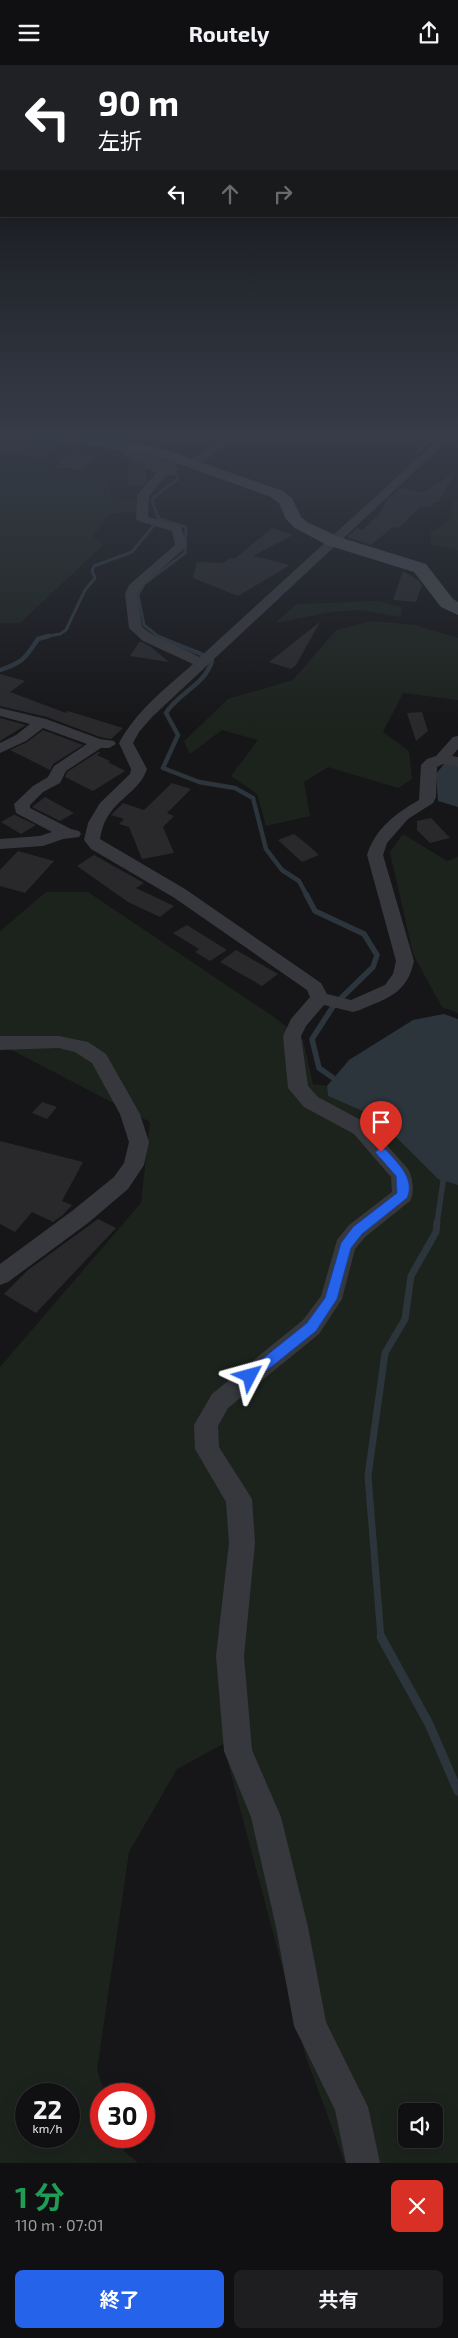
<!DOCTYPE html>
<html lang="ja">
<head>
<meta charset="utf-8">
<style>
	body { margin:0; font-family:"Exo 2","Noto Sans JP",sans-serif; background:#1e1e20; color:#f1f3f6; height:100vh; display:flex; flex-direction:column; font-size:19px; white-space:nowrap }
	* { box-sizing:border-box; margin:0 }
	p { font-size:16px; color:#9c9d9f }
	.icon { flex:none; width:28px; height:28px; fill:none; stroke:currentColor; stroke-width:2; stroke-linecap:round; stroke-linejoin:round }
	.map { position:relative; height:2098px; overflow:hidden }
	.side { display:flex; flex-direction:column; background:#101012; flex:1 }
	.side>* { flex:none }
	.top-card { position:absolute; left:0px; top:0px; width:459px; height:152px; box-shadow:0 5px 20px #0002,0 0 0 1px #303032; background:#202124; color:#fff; overflow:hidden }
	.tools { position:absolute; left:398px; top:2038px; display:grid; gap:10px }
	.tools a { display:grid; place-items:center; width:45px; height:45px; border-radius:8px; background:#101012; box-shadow:0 5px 20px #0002,0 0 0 1px #303032; font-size:25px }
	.speed { position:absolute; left:15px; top:2018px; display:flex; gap:10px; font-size:25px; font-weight:700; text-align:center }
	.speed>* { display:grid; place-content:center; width:65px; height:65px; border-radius:50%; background:#101012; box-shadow:0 5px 20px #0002,0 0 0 1px #303032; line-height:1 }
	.speed small { font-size:12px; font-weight:400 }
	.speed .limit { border:8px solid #d22; background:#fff; color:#111 }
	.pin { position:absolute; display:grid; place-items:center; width:42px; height:42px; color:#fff; margin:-51px -21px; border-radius:50% 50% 50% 0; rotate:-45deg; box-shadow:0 0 5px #0007 }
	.pin .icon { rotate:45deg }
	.me { position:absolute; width:55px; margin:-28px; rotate:51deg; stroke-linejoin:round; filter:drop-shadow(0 0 4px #0008) }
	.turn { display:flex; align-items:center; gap:18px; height:105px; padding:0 15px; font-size:22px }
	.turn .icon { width:65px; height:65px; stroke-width:2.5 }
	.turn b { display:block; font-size:35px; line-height:42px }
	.lanes { display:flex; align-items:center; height:48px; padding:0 15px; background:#0003; justify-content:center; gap:25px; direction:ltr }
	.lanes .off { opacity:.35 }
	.round { display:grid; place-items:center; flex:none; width:52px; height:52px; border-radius:8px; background:#1e1e20 }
	.overview { display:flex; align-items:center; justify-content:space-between; height:85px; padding:0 15px }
	h1 { font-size:30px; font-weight:700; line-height:38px; color:#1e9e55 }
	.cta { display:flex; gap:10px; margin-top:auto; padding:10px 15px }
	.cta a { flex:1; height:58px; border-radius:8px; background:#2563eb; color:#fff; font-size:20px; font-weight:700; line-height:58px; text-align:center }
	.cta a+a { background:#1e1e20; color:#f1f3f6 }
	header { display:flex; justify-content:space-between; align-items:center; height:65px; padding:0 15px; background:#101012; font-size:22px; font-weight:700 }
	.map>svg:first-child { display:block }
	.green { fill:#1c231d; fill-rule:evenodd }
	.water { fill:#2c353c }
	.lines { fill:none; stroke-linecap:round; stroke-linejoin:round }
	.stream-far4 { stroke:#2c353c; stroke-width:3 }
	.stream-far3 { stroke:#2c353c; stroke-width:4.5 }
	.stream-far2 { stroke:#2c353c; stroke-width:5.5 }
	.stream-far1 { stroke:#2c353c; stroke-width:7 }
	.stream { stroke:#2c353c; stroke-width:9 }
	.river { fill:#2c353c; fill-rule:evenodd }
	.building { fill:#29292c }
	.street { fill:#37383d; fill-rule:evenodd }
	.secondary { fill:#45474d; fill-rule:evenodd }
	.route { fill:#2563eb; stroke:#184099 }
</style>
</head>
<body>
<header><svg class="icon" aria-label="menu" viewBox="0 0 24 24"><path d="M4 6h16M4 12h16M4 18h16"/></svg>Routely<svg class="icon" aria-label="share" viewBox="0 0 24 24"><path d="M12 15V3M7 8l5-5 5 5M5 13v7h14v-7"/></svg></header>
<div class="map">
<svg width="458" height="2098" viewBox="0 0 458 2098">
	<rect width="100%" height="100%" fill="#161618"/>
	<!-- green -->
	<g class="green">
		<polygon points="0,396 107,412 112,432 137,434 135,447 110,449 92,472 104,479 20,558 0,558"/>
		<polygon points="458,435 458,485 430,479 431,467 452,454 451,437"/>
		<polygon points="378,536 402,542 401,552 358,545 332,547 275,558 297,539"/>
		<polygon points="372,556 415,560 458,573 458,635 403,628 383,667 409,686 412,714 398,723 328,702 304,717 310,751 266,761 257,729 231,711 258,675 222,665 190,689 184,676 228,634 293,615 336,565"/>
		<polygon points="403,769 447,796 458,792 458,948 442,942 413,889 390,787"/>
		<path d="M46 827H88L274 952 303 975 313 1019 327 1021 328 1031 376 1052 438 1114 458 1120V2098H345L306 1992 223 1679 177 1704 129 1787 97 2005 105 2029H101V2071H119L124 2086 138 2098H0V1302L141 1138 150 1057 0 979V866ZM26 2029H69V2071H26ZM406 2046H434V2074H406Z"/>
	</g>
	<!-- water -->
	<g class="water">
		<polygon points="444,699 458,701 458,742 438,736 436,709"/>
		<polygon points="444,949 458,954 458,1120 438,1114 376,1052 328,1031 327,1021 349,995 413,955"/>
	</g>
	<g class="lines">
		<!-- stream-far4 -->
		<g class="stream-far4">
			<polyline points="416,388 439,367"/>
			<polyline points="43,572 60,569 66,565 85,525 95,513 92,506 94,501 132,487 159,454 152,436 154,432 178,414 177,410 169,405"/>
			<polyline points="159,572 144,560 138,530 144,519 185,488 186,462 159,454"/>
		</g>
		<!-- stream-far3 -->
		<g class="stream-far3">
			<path d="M156 571 201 589 212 596C204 621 179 627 166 648L178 670 163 703 199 717 235 723 253 733 266 784 282 805 299 816 307 831"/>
			<path d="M0 605C24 597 25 593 38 574L49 571"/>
		</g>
		<!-- stream-far2 -->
		<g class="stream-far2">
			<polyline points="306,829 315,846 364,869 377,890 373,902 334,940 312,974 319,1003 339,1017"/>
			<polyline points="437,1158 444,1110"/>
		</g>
		<!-- stream-far1 -->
		<polyline class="stream-far1" points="381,1573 368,1411 385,1288 405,1254 411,1211 436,1167 437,1157"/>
		<!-- stream -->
		<polyline class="stream" points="381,1572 429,1659 458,1726"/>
		<!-- river -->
		<path class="river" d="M106 367H124L136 382 176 401 178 405 176 409 169 411C145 405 117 391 106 367Z"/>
	</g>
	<!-- building -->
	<g class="building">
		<polygon points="15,372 60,378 43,393 2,387 5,385 0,384"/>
		<polygon points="70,388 95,392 81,405 55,402"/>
		<polygon points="129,391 146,399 146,416 144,420 128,420"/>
		<polygon points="455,407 438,438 434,437 431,442 421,441 399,463 393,462 371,480 347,472 357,463 362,465 380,448 387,435 400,423 424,427"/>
		<polygon points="272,463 293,470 253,491 290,500 238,531 193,513 197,497 223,498 230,493 234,494"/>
		<polygon points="403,506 418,515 422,520 416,537 393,535"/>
		<polygon points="320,557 296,600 291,604 269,597"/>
		<polygon points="140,576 151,582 169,597 130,591"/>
		<polygon points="0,609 25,616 10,627 66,648 68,646 123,663 111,674 100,672 47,652 0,641"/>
		<polygon points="422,647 428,666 416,676 407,648"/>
		<polygon points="0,653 26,660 0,676"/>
		<polygon points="43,665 83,680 53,699 50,705 10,685 27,677"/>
		<polygon points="98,687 100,688 97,690 110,696 108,697 125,706 93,726 65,712 67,707"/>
		<polygon points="172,718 191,724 167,748 174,751 163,762 174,788 142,794 129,762 119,759 124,754 111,750 123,738 144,745"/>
		<polygon points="45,732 74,748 60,756 32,742"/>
		<polygon points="15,749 15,750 36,760 21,769 1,757"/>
		<polygon points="431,753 450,773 430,778 417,765 417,756"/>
		<polygon points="294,769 308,780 319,790 302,797 278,775"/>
		<polygon points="18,786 54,796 25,828 0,821 0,805"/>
		<polygon points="94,790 144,818 136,823 174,841 160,852 128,837 77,801"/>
		<polygon points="187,860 227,885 210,896 195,887 199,884 173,868"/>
		<polygon points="236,885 278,909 262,921 220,897"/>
		<polygon points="42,1037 57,1042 47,1054 32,1048"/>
		<polygon points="0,1076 83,1097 62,1136 72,1140 63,1150 53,1157 32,1147 15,1167 0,1159"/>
		<polygon points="98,1154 116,1163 36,1248 4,1229 28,1205"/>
	</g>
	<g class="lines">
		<!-- street -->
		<g class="street">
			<polygon points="231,367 243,367 199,399 191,399 191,395"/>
			<path d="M446 367H457L152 652 139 667 133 678 147 704C137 733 106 734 100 774L185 824 321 918 327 929 351 935 385 920 393 909 396 896 367 790C375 764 396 748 419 735L421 700 427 694 436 691 453 672 458 671V684L452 691 458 692V702L443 699 437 702 436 732 433 738 408 754 387 778 383 790 414 896C407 929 387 933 360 945L353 947 324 940 306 961 301 971 308 1021 318 1032 368 1059 408 1104C413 1113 415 1127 410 1136L365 1172 355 1184 342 1234 319 1269 228 1343 218 1361 219 1382 252 1434 255 1478 244 1591 252 1685 281 1752 308 1862 326 1957 368 2042 380 2098H346L335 2045 294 1961 276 1862 251 1752 224 1686 216 1591 229 1478 226 1437 195 1384 194 1360 212 1329 303 1255 321 1231 337 1175 349 1160 392 1127 391 1112 354 1069 304 1042 288 1023 283 971 291 954 310 932 307 925 173 832 91 784 84 775 88 758 100 738 130 709 131 704 119 678C136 646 166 623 193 599L143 576 129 563 125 529 129 520 175 480 172 466 138 456 136 454 137 430 173 389 177 388 182 391 149 431 148 452 181 461 187 481 141 522 137 529 142 562 153 570 200 592Z"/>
			<polygon points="0,643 46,654 100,674 114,676 116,679 109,683 101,683 66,706 60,718 43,727 30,740 30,743 71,764 79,766 81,769 79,772 63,774 43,781 0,784 0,774 40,771 52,767 16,748 14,739 33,721 48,712 54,701 87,679 43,663 26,676 0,688 0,678 16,670 30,659 0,651"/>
			<polygon points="0,971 59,971 88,977 106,989 140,1049 149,1077 144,1100 128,1124 88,1158 8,1217 0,1220 0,1199 72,1146 114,1112 124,1098 129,1077 120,1049 92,998 75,987 59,983 0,985"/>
		</g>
		<!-- secondary -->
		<polygon class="secondary" points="26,367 63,367 157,382 283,426 292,433 301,452 307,457 339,472 426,499 453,534 458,537 458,550 441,542 414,507 327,480 295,463 286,454 279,438 271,432 154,390 33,371"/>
	</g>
	<!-- sky -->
	<linearGradient id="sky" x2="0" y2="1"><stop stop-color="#0c0c0d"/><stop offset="0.56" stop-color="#363c48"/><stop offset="1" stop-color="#363c48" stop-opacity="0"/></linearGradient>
	<rect width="458" height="661" fill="url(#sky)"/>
	<!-- route -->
	<path class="route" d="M381 1083 385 1084C397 1097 416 1114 407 1133L362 1169 351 1183 337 1234 316 1266 255 1315 250 1317 246 1315 244 1311 246 1307 307 1258 325 1233 341 1178 353 1162 397 1128 396 1111 375 1087Z"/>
</svg>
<div class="tools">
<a><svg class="icon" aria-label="sound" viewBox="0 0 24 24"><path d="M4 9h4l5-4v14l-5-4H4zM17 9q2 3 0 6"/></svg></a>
</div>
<div class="speed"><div>22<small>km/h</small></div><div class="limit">30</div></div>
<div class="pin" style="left:381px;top:1087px;background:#d93025"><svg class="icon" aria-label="arrive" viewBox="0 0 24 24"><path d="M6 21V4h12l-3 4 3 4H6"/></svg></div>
<svg class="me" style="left:250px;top:1311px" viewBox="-20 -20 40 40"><path d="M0-17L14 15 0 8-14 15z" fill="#2563eb" stroke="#fff" stroke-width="4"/></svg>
<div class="top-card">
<div class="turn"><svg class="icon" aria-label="left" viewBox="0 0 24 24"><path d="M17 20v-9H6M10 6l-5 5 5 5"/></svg><div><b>90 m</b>左折</div></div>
<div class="lanes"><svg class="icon" aria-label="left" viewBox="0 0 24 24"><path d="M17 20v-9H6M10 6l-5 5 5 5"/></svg><svg class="icon off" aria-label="ahead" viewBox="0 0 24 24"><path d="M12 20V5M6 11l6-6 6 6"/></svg><svg class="icon off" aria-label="right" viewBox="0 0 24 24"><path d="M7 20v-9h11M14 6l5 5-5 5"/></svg></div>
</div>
</div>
<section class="side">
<div class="overview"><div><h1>1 分</h1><p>110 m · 07:01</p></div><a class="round" style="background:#d93025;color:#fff"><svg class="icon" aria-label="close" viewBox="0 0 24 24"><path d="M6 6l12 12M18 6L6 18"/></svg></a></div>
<div class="cta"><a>終了</a><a>共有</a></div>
</section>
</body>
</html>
